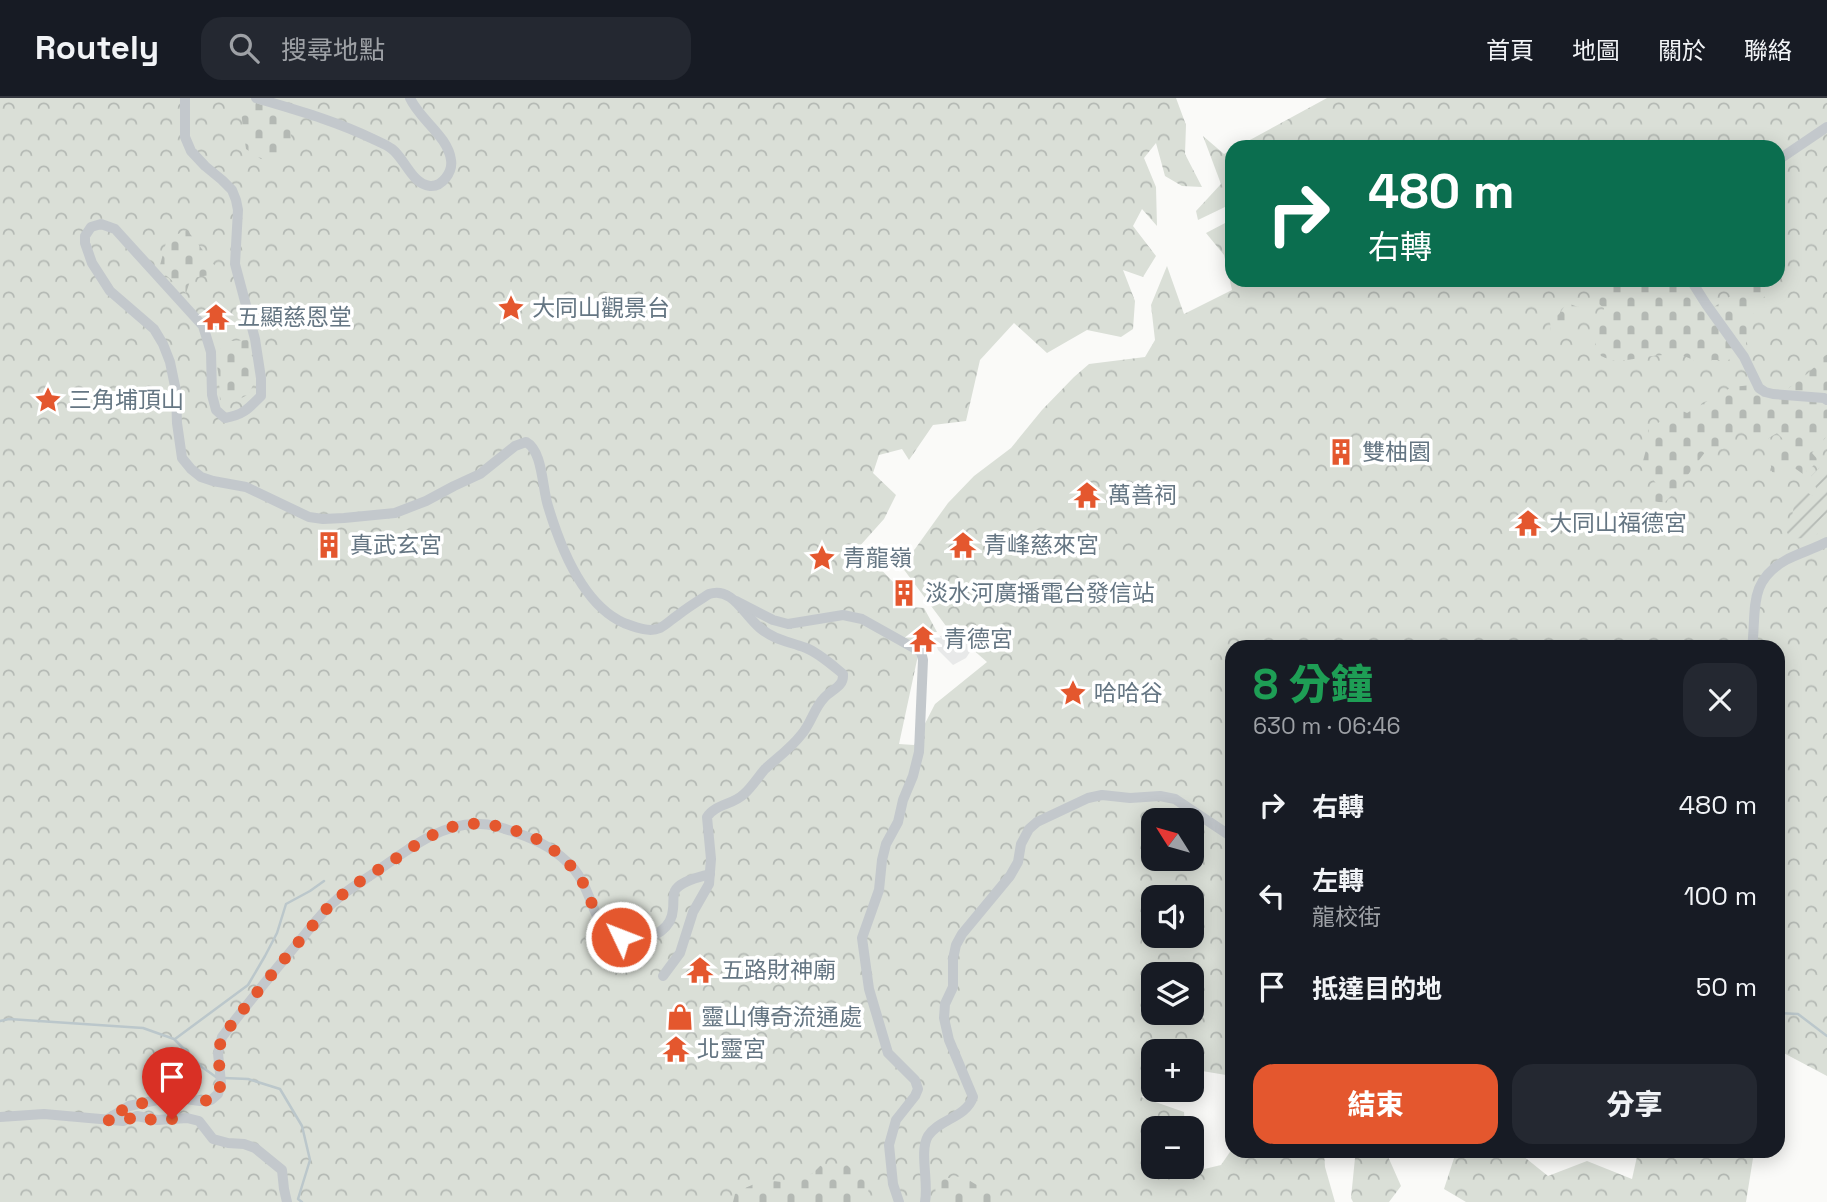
<!DOCTYPE html>
<html lang="zh-TW">
<head>
<meta charset="utf-8">
<style>
	body { margin:0; font-family:"Space Grotesk","Noto Sans TC",sans-serif; background:#242831; color:#f1f3f6; height:100vh; display:flex; flex-direction:column; font-size:26px; white-space:nowrap }
	* { box-sizing:border-box; margin:0 }
	p { font-size:23px; color:#9ea1a6 }
	.icon { flex:none; width:38px; height:38px; fill:none; stroke:currentColor; stroke-width:2; stroke-linecap:round; stroke-linejoin:round }
	.map { position:relative; flex:1; overflow:hidden }
	.side { position:absolute; left:1225px; top:542px; width:560px; height:518px; display:flex; flex-direction:column; background:#171b24; border-radius:21px; box-shadow:0 4px 18px #0003 }
	.side>* { flex:none }
	.hud { position:absolute; left:1225px; top:42px; width:560px; height:147px; border-radius:21px; box-shadow:0 4px 18px #0003; background:#0b6e4f; color:#fff; overflow:hidden }
	.needle { width:46px; rotate:307deg }
	.fabs { position:absolute; left:1141px; top:710px; display:grid; gap:14px }
	.fabs a { display:grid; place-items:center; width:63px; height:63px; border-radius:14px; background:#171b24; box-shadow:0 4px 18px #0003; font-size:35px }
	.pin { position:absolute; display:grid; place-items:center; width:60px; height:60px; color:#fff; margin:-72px -30px; border-radius:50% 50% 50% 0; rotate:-45deg; box-shadow:0 0 7px #0007 }
	.pin .icon { rotate:45deg }
	.me { position:absolute; width:77px; margin:-38px; rotate:313deg; stroke-linejoin:round; filter:drop-shadow(0 0 5px #0008) }
	.turn { display:flex; align-items:center; gap:24px; height:147px; padding:0 28px; font-size:32px }
	.turn .icon { width:91px; height:91px; stroke-width:2.5 }
	.turn b { display:block; font-size:49px; line-height:60px }
	.round { display:grid; place-items:center; flex:none; width:74px; height:74px; border-radius:21px; background:#242831 }
	.overview { display:flex; align-items:center; justify-content:space-between; height:119px; padding:0 28px }
	h1 { font-size:42px; font-weight:800; line-height:52px; color:#1e9e55 }
	.action { display:flex; gap:14px; margin-top:auto; padding:14px 28px }
	.action a { flex:1; height:80px; border-radius:21px; background:#e4572e; color:#fff; font-size:28px; font-weight:800; line-height:80px; text-align:center }
	.action a+a { background:#242831; color:#f1f3f6 }
	ul { padding:0; list-style:none }
	li { display:flex; align-items:center; gap:21px; height:91px; padding:0 28px }
	li div { flex:1 }
	li b { display:block; font-size:26px }
	li em { font-style:normal }
	header { display:flex; align-items:center; gap:42px; box-sizing:border-box; height:98px; padding:0 35px; background:#171b24; border-bottom:2px solid #363941 }
	header strong { font-size:33px }
	nav { display:flex; gap:38px; margin-inline-start:auto; font-size:24px }
	.search { width:490px; height:63px; background:#242831; display:flex; align-items:center; gap:18px; box-sizing:border-box; padding:0 24px; border-radius:21px; color:#9ea1a6; font-size:26px }
	.map>svg:first-child { display:block }
	.built { fill:#e8e9e9 }
	.forest { fill:url(#forest-crowns); fill-rule:evenodd }
	.cemetery { fill:url(#cemetery-stones) }
	.garden { fill:url(#garden-furrows) }
	.lines { fill:none; stroke-linecap:round; stroke-linejoin:round }
	.stream { stroke:#bbc7cb; stroke-width:2.5 }
	.minor { stroke:#c3c8cc; stroke-width:10 }
	.route { stroke:#e4572e; stroke-width:12; stroke-dasharray:0 21.6 }
	.labels { text-anchor:middle; dominant-baseline:central; stroke-width:7; stroke-linejoin:round; paint-order:stroke }
	.poi-label { font-size:23px; fill:#657683; stroke:#fff; text-anchor:start }
</style>
</head>
<body>
<header>
<strong>Routely</strong>
<div class="search"><svg class="icon" aria-label="search" viewBox="0 0 24 24"><circle cx="10" cy="10" r="6"/><path d="M15 15l6 6"/></svg>搜尋地點</div>
<nav><a>首頁</a><a>地圖</a><a>關於</a><a>聯絡</a></nav>
</header>
<div class="map">
<svg width="1827" height="1104" viewBox="0 0 1827 1104">
	<defs>
		<pattern id="forest-crowns" width="20" height="18" patternUnits="userSpaceOnUse" patternTransform="scale(1.75)"><rect width="20" height="18" fill="#dadfd7"/><path d="M2 6a3 3 0 1 1 6 0M12 15a3 3 0 1 1 6 0" fill="none" stroke="#b4b9b4"/></pattern>
		<pattern id="cemetery-stones" width="16" height="16" patternUnits="userSpaceOnUse" patternTransform="scale(1.75)"><rect width="16" height="16" fill="#dadfd7"/><path d="M2 7V4a2 2 0 0 1 4 0v3zM10 15v-3a2 2 0 0 1 4 0v3z" fill="#b4b9b4"/></pattern>
		<pattern id="garden-furrows" width="10" height="10" patternUnits="userSpaceOnUse" patternTransform="scale(1.75)"><rect width="10" height="10" fill="#dadfd7"/><path d="M-1 1l2-2M0 10L10 0M9 11l2-2" fill="none" stroke="#b4b9b4"/></pattern>
	</defs>
	<rect width="100%" height="100%" fill="#fafaf8"/>
	<!-- built -->
	<polygon class="built" points="950,535 963,536 970,554 966,560 953,567 938,552 934,540"/>
	<!-- forest -->
	<g class="forest">
		<path d="M0 0H1176L1186 27 1185 56 1202 89 1182 88 1165 78 1156 45 1144 60 1156 89 1157 128 1142 111 1133 128 1156 158 1143 179 1123 172 1135 203 1133 231 1121 239 1087 232 1047 255 1014 225 980 262 966 323 933 327 909 362 902 351 879 357 873 375 896 397 884 421 858 450 867 457 895 486 898 508 924 510 937 534H917V562L899 646 914 647 935 606 987 564 946 528 902 469 948 405 974 378 1011 350 1042 312 1074 279 1089 266 1145 259 1155 242 1151 207 1167 168 1184 216 1232 192 1224 157 1206 135 1227 124 1225 109 1198 122 1196 113 1221 86 1203 38 1224 56 1232 52V182H1778V49H1237L1327 0H1827V978L1778 952V550H1232V978L1196 972 1192 974V954H1153V992L1141 999 1184 1014 1185 1031H1153V1069H1192V1060L1196 1073 1221 1067 1232 1051V1054H1324L1325 1069 1335 1104H0ZM1153 723H1192V761H1153ZM1153 800H1192V838H1153ZM1153 877H1192V915H1153Z"/>
		<polygon points="1345,1054 1386,1054 1401,1088 1389,1104 1353,1104 1351,1100 1355,1060"/>
		<polygon points="1456,1054 1527,1054 1523,1058 1548,1078 1587,1063 1632,1081 1638,1054 1754,1054 1746,1104 1466,1104 1444,1091"/>
	</g>
	<!-- cemetery -->
	<g class="cemetery">
		<polygon points="239,0 289,15 292,50 277,62 261,61 246,51"/>
		<polygon points="187,132 216,169 210,177 191,180 186,195 159,171 167,141"/>
		<path d="M1610 182H1691L1708 213 1755 182H1777L1779 185 1761 202 1749 223 1752 234 1746 245 1747 255 1728 262H1712L1699 269C1698 268 1692 261 1691 261 1673 251 1637 262 1617 263 1612 263 1606 260 1601 258L1593 240 1601 224 1604 210 1599 206 1585 214 1568 231 1551 233 1550 224 1559 216 1567 205 1578 209C1589 202 1598 192 1610 187Z"/>
		<polygon points="249,242 256,280 249,296 234,304 220,302 219,280 215,255 231,243"/>
		<path d="M1827 257V338L1812 355 1819 363 1803 376 1793 369 1781 375 1772 374 1770 363 1787 345 1777 335 1759 346 1739 332 1723 351 1709 349 1674 395 1664 405 1653 403 1651 394 1657 387 1650 377 1642 369C1644 355 1650 346 1648 332L1678 311 1687 315 1732 289 1752 287 1756 294 1764 299 1785 293 1807 276Z"/>
		<path d="M845 1065 853 1073 872 1077 866 1103 872 1104H733L735 1096C755 1084 765 1081 788 1085L795 1077 812 1076 821 1067Z"/>
		<polygon points="962,1078 980,1089 996,1092 1000,1104 936,1104 935,1082"/>
	</g>
	<!-- garden -->
	<path class="garden" d="M1827 368V419L1819 429 1823 432C1812 440 1802 442 1789 439L1785 429 1792 425C1791 418 1796 397 1800 390L1813 398 1817 392 1811 378 1819 370Z"/>
	<g class="lines">
		<!-- stream -->
		<g class="stream">
			<polyline points="1778,915 1798,916 1827,938"/>
			<polyline points="0,923 9,921 143,930 174,941 202,969 216,979"/>
			<polyline points="175,941 248,887 265,858 277,835 286,806 310,793 324,783"/>
			<polyline points="224,980 248,981 280,991 302,1028 310,1062 298,1101 302,1104"/>
		</g>
		<!-- minor -->
		<g class="minor">
			<path d="M185 0V39L191 53 205 68 222 82 232 92 236 102 238 112 235 166 255 241 261 280V298C248 311 243 317 225 320L216 312 212 297 211 254 203 228 115 131 101 126 91 129 85 138V145L92 165 110 193 154 231 163 246 170 264 176 293 177 325 182 360 191 371 201 379 213 383 246 389 309 419 323 421 344 420 395 415 426 403 454 388 480 376 515 348 526 344C543 353 542 390 548 408 560 448 583 507 624 525 635 529 649 535 660 530 666 527 672 521 678 517 688 509 698 503 709 496 732 488 744 517 760 530 776 543 788 543 806 550 819 555 832 567 843 576 844 589 832 591 824 600 814 610 811 626 801 637 791 650 777 660 765 671 758 679 752 689 744 696 733 707 715 706 707 719L711 761 709 786 693 814 680 855 663 878"/>
			<path d="M256 0C296 12 336 23 373 41 379 44 387 47 392 51 405 61 412 86 430 88 442 89 453 74 451 62 448 38 419 21 410 0"/>
			<polyline points="1778,62 1827,29"/>
			<polyline points="1693,182 1694,187 1706,206 1744,259 1759,290 1765,294 1773,296 1824,300 1827,302"/>
			<polyline points="736,503 773,522 788,526 843,517 862,521 921,554 923,562 919,654 913,678 903,702 898,724 886,746 882,762 879,792 862,840 869,891 888,955 915,982 918,991 915,998 896,1022 889,1047 893,1086 899,1104"/>
			<path d="M1752 550C1757 512 1747 484 1786 462 1799 455 1814 451 1827 444"/>
			<polyline points="0,1019 44,1016 123,1023 137,1018 157,1022 187,1020 199,1023 213,1041 228,1045 244,1046 255,1050 282,1072 284,1091 287,1104"/>
			<path d="M106 1022 129 1008 171 999 200 1003 211 1002 218 996 221 985 218 955 222 939C248 905 275 872 302 840 312 828 322 814 334 804 346 792 363 783 377 773 406 753 439 726 476 726 491 725 503 730 517 735 540 743 558 753 574 771 598 800 589 840 636 841 654 841 672 830 673 811 674 804 672 796 676 791 683 782 700 779 710 776"/>
			<path d="M925 1104C929 1085 919 1053 928 1038 939 1021 966 1020 973 999L949 942 944 920 945 906 953 889V861L956 847 962 836 1010 778 1018 764 1021 746 1029 731 1037 724 1088 700 1102 697 1130 700 1160 698 1175 701 1232 739"/>
		</g>
	</g>
	<g class="lines">
		<!-- route -->
		<path class="route" d="M172 1021 157 1023 137 1018 123 1023 106 1022 129 1008 171 999 200 1003 211 1002 218 996 221 985 218 955 222 939C248 905 275 872 302 840 313 828 322 814 334 804 352 787 375 774 395 761 414 748 433 734 455 728 483 721 524 732 547 747 561 757 575 770 583 785 596 809 593 828 621 839"/>
	</g>
	<!-- icons -->
	<defs>
		<symbol id="sight-bare" viewBox="-9 -9 18 18"><path d="M0-6L1.8-2.2L6-1.7L2.9 1.2L3.7 5.4L0 3.3L-3.7 5.4L-2.9 1.2L-6-1.7L-1.8-2.2Z" fill="#e4572e" stroke="#fff" stroke-width="2.5" paint-order="stroke"/></symbol>
		<symbol id="temple-bare" viewBox="-9 -9 18 18"><path d="M0-6L5-2H3V0L6.5 2.5H4V6H1.5V3h-3V6H-4V2.5H-6.5L-3 0V-2H-5Z" fill="#e4572e" stroke="#fff" stroke-width="2.5" paint-order="stroke"/></symbol>
		<symbol id="building-bare" viewBox="-9 -9 18 18"><path d="M-4-6H4V6H1V3H-1V6H-4ZM-2.5-4.3h1.7v1.8h-1.7ZM.8-4.3h1.7v1.8H.8ZM-2.5-1h1.7V.8h-1.7ZM.8-1h1.7V.8H.8Z" fill="#e4572e" stroke="#fff" stroke-width="2.5" paint-order="stroke"/></symbol>
		<symbol id="shop-bare" viewBox="-9 -9 18 18"><path d="M-5-2.5h2.3a2.7 3.5 0 0 1 5.4 0H5L5.5 6h-11ZM-1.5-2.5h3a1.5 2.3 0 0 0-3 0Z" fill="#e4572e" stroke="#fff" stroke-width="2.5" paint-order="stroke"/></symbol>
	</defs>
	<g fill-rule="evenodd">
		<use href="#sight-bare" x="492" y="191" width="38" height="38"/>
		<use href="#temple-bare" x="197" y="200" width="38" height="38"/>
		<use href="#sight-bare" x="29" y="283" width="38" height="38"/>
		<use href="#building-bare" x="1322" y="335" width="38" height="38"/>
		<use href="#temple-bare" x="1068" y="378" width="38" height="38"/>
		<use href="#temple-bare" x="1509" y="406" width="38" height="38"/>
		<use href="#building-bare" x="310" y="428" width="38" height="38"/>
		<use href="#temple-bare" x="944" y="428" width="38" height="38"/>
		<use href="#sight-bare" x="803" y="441" width="38" height="38"/>
		<use href="#building-bare" x="885" y="476" width="38" height="38"/>
		<use href="#temple-bare" x="904" y="522" width="38" height="38"/>
		<use href="#sight-bare" x="1054" y="576" width="38" height="38"/>
		<use href="#temple-bare" x="681" y="853" width="38" height="38"/>
		<use href="#shop-bare" x="661" y="900" width="38" height="38"/>
		<use href="#temple-bare" x="657" y="932" width="38" height="38"/>
	</g>
	<g class="labels">
		<!-- poi labels -->
		<g class="poi-label">
			<text x="532" y="210">大同山觀景台</text>
			<text x="237" y="219">五顯慈恩堂</text>
			<text x="69" y="302">三角埔頂山</text>
			<text x="1362" y="354">雙柚園</text>
			<text x="1108" y="397">萬善祠</text>
			<text x="1549" y="425">大同山福德宮</text>
			<text x="350" y="447">真武玄宮</text>
			<text x="984" y="447">青峰慈來宮</text>
			<text x="843" y="460">青龍嶺</text>
			<text x="925" y="495">淡水河廣播電台發信站</text>
			<text x="944" y="541">青德宮</text>
			<text x="1094" y="595">哈哈谷</text>
			<text x="721" y="872">五路財神廟</text>
			<text x="701" y="919">靈山傳奇流通處</text>
			<text x="697" y="951">北靈宮</text>
		</g>
	</g>
</svg>
<div class="fabs">
<a><svg class="needle" viewBox="-14 -14 28 28"><path d="M0-13l5 13h-10z" fill="#e53935"/><path d="M0 13l5-13h-10z" fill="#9ea1a6"/></svg></a>
<a><svg class="icon" aria-label="sound" viewBox="0 0 24 24"><path d="M4 9h4l5-4v14l-5-4H4zM17 9q2 3 0 6"/></svg></a>
<a><svg class="icon" aria-label="layers" viewBox="0 0 24 24"><path d="M12 4l9 5-9 5-9-5zM3 14l9 5 9-5"/></svg></a>
<a>+</a>
<a>−</a>
</div>
<div class="pin" style="left:172px;top:1021px;background:#d93025"><svg class="icon" aria-label="arrive" viewBox="0 0 24 24"><path d="M6 21V4h12l-3 4 3 4H6"/></svg></div>
<svg class="me" style="left:621px;top:839px" viewBox="-20 -20 40 40"><circle r="17" fill="#e4572e" stroke="#fff" stroke-width="3"/><path d="M0-11L8 9 0 5-8 9z" fill="#fff"/></svg>
<div class="hud">
<div class="turn"><svg class="icon" aria-label="right" viewBox="0 0 24 24"><path d="M7 20v-9h11M14 6l5 5-5 5"/></svg><div><b>480 m</b>右轉</div></div>
</div>
<section class="side">
<div class="overview"><div><h1>8 分鐘</h1><p>630 m · 06:46</p></div><a class="round"><svg class="icon" aria-label="close" viewBox="0 0 24 24"><path d="M6 6l12 12M18 6L6 18"/></svg></a></div>
<ul>
<li><svg class="icon" aria-label="right" viewBox="0 0 24 24"><path d="M7 20v-9h11M14 6l5 5-5 5"/></svg><div><b>右轉</b></div><em>480 m</em></li>
<li><svg class="icon" aria-label="left" viewBox="0 0 24 24"><path d="M17 20v-9H6M10 6l-5 5 5 5"/></svg><div><b>左轉</b><p>龍校街</p></div><em>100 m</em></li>
<li><svg class="icon" aria-label="arrive" viewBox="0 0 24 24"><path d="M6 21V4h12l-3 4 3 4H6"/></svg><div><b>抵達目的地</b></div><em>50 m</em></li>
</ul>
<div class="action"><a>結束</a><a>分享</a></div>
</section>
</div>
</body>
</html>
